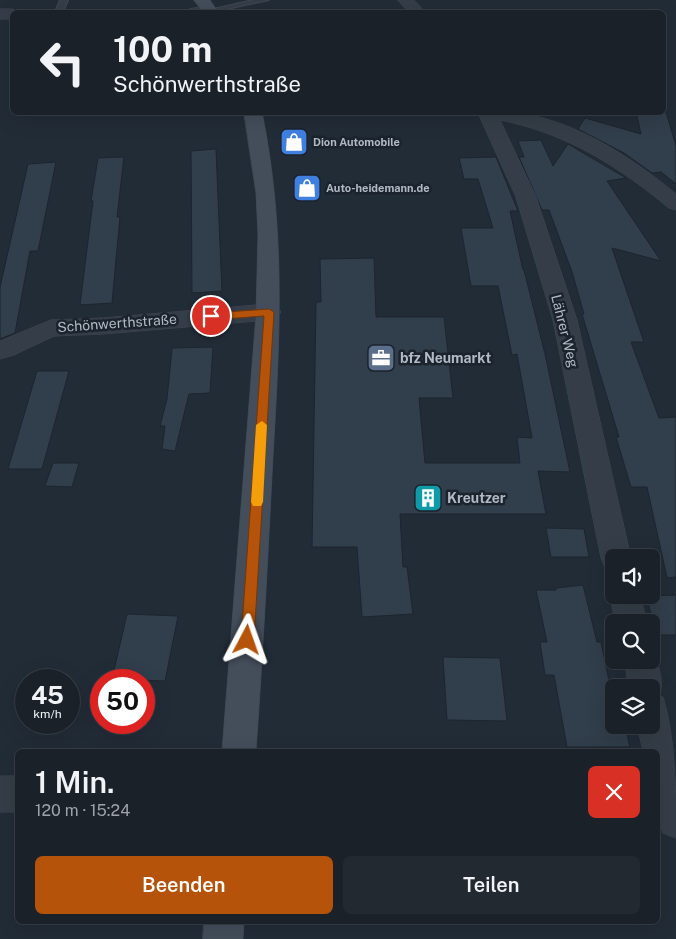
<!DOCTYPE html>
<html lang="de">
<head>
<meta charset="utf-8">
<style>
	body { margin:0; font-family:"Public Sans",sans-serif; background:#232931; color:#f1f3f6; height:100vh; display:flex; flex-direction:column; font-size:19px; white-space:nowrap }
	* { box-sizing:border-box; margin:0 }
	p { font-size:16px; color:#9fa3a8 }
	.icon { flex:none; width:28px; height:28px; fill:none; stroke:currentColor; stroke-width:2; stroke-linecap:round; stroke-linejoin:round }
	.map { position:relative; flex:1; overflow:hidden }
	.sheet { position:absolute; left:15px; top:749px; width:645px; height:175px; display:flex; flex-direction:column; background:#1a2129; border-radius:8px; box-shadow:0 5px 20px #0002,0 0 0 1px #383e46 }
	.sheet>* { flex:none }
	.hud { position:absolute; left:10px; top:10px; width:656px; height:105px; border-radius:8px; box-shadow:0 5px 20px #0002,0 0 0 1px #383e46; background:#1a2129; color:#f1f3f6; overflow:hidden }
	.controls { position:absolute; left:605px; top:549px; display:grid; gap:10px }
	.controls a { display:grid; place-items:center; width:55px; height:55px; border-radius:8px; background:#1a2129; box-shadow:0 5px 20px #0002,0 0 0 1px #383e46; font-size:25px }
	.speed { position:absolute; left:15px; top:669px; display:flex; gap:10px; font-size:25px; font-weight:700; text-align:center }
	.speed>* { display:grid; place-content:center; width:65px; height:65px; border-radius:50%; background:#1a2129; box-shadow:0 5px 20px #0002,0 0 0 1px #383e46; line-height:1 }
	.speed small { font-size:12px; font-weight:400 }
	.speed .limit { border:8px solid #d22; background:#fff; color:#111 }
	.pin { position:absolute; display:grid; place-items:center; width:42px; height:42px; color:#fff; margin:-21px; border:2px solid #fff; border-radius:50%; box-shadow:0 1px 5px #0007 }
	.me { position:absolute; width:55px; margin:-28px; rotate:4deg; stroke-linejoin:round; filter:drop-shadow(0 0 4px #0008) }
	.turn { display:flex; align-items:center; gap:18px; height:105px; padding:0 20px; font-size:22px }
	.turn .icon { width:65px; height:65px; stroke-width:2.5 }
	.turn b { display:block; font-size:35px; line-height:42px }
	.round { display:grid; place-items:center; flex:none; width:52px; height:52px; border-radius:8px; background:#232931 }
	.overview { display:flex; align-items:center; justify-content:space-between; height:85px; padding:0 20px }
	h1 { font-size:30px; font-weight:600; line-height:38px }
	.cta { display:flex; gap:10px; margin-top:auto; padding:10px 20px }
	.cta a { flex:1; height:58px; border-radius:8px; background:#b45309; color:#fff; font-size:20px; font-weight:600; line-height:58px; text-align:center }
	.cta a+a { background:#232931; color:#f1f3f6 }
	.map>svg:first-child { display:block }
	.building { fill:#313e4b; stroke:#1d252e }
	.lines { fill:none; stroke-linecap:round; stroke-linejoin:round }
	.lane-casing { stroke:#3f4751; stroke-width:2 }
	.street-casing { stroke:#3f4751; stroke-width:1 }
	.secondary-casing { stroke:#3f4751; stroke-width:1 }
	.lane { fill:#353e48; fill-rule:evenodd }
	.street { fill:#353e48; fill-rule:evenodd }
	.secondary { fill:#444e5b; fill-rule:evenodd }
	.route { fill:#b45309; stroke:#753606 }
	.slow { fill:#f59e0b }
	.labels { text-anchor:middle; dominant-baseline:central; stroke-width:5; stroke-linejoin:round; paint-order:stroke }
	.far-poi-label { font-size:11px; font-weight:bold; fill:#b0b9c4; stroke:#1b232c; text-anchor:start }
	.street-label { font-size:14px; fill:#b0b9c4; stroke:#1b232c }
	.poi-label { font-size:14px; font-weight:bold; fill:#b0b9c4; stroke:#1b232c; text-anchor:start }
</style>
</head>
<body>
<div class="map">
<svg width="676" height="939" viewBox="0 0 676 939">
	<rect width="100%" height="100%" fill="#222c37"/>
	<!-- building -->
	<g class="building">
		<polygon points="636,112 666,112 676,146 676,184 661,172 652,173 624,153 578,129 585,118 641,134"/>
		<polygon points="541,140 553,166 568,144 626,178 607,181 661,261 612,248 644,342 631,342 659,418 676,417 676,577 667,578 647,487 631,487 616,437 619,437 582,314 584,314 572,272 549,210 542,210 519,157 524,157 518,141"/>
		<polygon points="216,149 222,291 192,293 191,151"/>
		<polygon points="124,157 117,217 120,217 112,303 80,305 93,201 91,201 98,158"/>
		<polygon points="496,157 518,211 510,211 523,270 524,270 545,354 570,472 538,471 546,514 400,514 403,567 407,567 413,614 362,617 357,547 312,547 316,302 321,302 320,259 374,258 376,317 444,317 453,398 419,398 425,463 520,463 517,437 532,438 517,354 512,355 498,286 471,286 461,228 493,228 478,179 464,179 459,158"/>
		<polygon points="56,162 38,251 30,251 15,333 0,339 0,287 28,164"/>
		<polygon points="213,347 210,393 189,394 175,451 162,449 165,426 160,426 167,399 172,348"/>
		<polygon points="37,371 69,371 42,469 8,469"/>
		<polygon points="53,463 79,463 72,487 45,486"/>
		<polygon points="546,528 584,529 589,557 551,557"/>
		<polygon points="583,585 597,642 601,642 614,705 614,725 625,725 630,747 567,747 554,675 545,675 540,642 547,642 536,590 556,590 556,588"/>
		<polygon points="676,595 676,635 657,635 646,596"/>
		<polygon points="127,614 178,616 165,681 112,679"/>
		<polygon points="443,657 500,658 507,721 447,720"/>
	</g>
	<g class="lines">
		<defs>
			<g id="lane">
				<polygon points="60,0 68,0 63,12 55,12"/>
				<polygon points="253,0 269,0 213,12 205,11"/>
			</g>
			<g id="street">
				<polygon points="398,0 414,0 425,12 409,12"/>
				<polygon points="209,6 214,8 216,12 186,12 189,9"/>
				<polygon points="0,9 12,9 19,12 12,12 12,19 0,19"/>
				<path d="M478 112C492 112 507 111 521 113 579 123 631 157 676 194V210L669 208C618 166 566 133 500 120L536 197 577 320 631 558H614V570L605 567 601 558 553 320 516 197Z"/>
				<polygon points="269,304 277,306 281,312 277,318 269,320 103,334 54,336 14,355 0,359 0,341 51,320 103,318"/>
				<polygon points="614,586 614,595 640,595 647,622 615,622 610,595"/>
				<path d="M651 649C658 662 665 682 659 696L663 697C676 742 676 791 676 838L663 833 658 819V751H643L637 725H651V688H629L624 660H651Z"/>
				<rect x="0" y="776" width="18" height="36"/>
			</g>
			<g id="secondary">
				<polygon points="194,0 210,0 218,12 203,12"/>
				<path d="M244 112H262C286 230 280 337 273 456 268 554 263 653 256 751H222L256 315 258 234 256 193Z"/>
				<polygon points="204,921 244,921 243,939 203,939"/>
			</g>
		</defs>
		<!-- lane casing -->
		<use href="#lane" class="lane-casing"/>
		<!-- street casing -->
		<use href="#street" class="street-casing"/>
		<!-- secondary casing -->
		<use href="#secondary" class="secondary-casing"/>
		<!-- lane -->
		<use href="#lane" class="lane"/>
		<!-- street -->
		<use href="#street" class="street"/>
		<!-- secondary -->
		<use href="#secondary" class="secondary"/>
	</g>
	<!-- route -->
	<polygon class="route" points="269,309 274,312 254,640 252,645 247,647 242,645 241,640 264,316 211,320 206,316 211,313"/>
	<!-- slow -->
	<polygon class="slow" points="262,421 267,425 263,502 261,506 253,506 251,502 256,425"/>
	<!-- icons -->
	<defs>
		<symbol id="shop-square" viewBox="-11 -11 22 22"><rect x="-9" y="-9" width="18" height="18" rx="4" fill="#3f7fe0" stroke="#1b232c"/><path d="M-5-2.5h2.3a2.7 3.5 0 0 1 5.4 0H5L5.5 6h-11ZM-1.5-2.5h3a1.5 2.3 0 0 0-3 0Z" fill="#fff"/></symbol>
		<symbol id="office-square" viewBox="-11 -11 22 22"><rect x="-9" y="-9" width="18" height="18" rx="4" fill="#5c6f8a" stroke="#1b232c"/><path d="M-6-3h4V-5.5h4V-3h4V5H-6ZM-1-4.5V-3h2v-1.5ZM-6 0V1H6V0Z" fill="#fff"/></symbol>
		<symbol id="building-square" viewBox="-11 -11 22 22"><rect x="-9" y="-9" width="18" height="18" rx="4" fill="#0f9aa8" stroke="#1b232c"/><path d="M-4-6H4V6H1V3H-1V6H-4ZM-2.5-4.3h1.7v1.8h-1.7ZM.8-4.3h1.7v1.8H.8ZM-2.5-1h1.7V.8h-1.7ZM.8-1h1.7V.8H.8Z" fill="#fff"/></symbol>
	</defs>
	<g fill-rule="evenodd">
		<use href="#shop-square" x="278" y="126" width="32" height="32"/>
		<use href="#shop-square" x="291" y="172" width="32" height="32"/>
		<use href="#office-square" x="365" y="342" width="32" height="32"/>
		<use href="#building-square" x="412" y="482" width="32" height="32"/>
	</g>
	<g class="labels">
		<!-- far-poi labels -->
		<g class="far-poi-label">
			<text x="313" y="142">Dion Automobile</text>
			<text x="326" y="188">Auto-heidemann.de</text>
		</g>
		<!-- street labels -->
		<g class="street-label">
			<text transform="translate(117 323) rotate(-4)">Schönwerthstraße</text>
			<text transform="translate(565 331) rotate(76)">Lährer Weg</text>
		</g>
		<!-- poi labels -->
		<g class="poi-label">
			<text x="400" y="358">bfz Neumarkt</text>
			<text x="447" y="498">Kreutzer</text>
		</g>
	</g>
</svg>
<div class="controls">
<a><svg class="icon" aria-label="sound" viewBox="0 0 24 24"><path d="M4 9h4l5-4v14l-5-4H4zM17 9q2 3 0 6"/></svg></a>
<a><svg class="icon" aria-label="search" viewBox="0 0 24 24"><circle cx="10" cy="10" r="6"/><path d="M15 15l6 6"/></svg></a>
<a><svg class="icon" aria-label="layers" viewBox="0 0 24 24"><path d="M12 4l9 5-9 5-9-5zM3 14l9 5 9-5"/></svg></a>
</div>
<div class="speed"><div>45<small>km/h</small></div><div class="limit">50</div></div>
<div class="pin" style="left:211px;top:316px;background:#d93025"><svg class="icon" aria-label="arrive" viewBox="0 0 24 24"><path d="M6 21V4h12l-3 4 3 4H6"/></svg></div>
<svg class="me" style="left:247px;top:640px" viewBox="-20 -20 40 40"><path d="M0-17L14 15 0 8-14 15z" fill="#b45309" stroke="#fff" stroke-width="4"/></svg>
<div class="hud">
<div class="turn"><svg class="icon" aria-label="left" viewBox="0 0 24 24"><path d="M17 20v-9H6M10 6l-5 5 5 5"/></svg><div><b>100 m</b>Schönwerthstraße</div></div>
</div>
<section class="sheet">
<div class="overview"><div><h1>1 Min.</h1><p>120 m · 15:24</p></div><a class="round" style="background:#d93025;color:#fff"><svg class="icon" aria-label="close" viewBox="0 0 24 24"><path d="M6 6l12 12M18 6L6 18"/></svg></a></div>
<div class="cta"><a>Beenden</a><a>Teilen</a></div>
</section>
</div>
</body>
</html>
